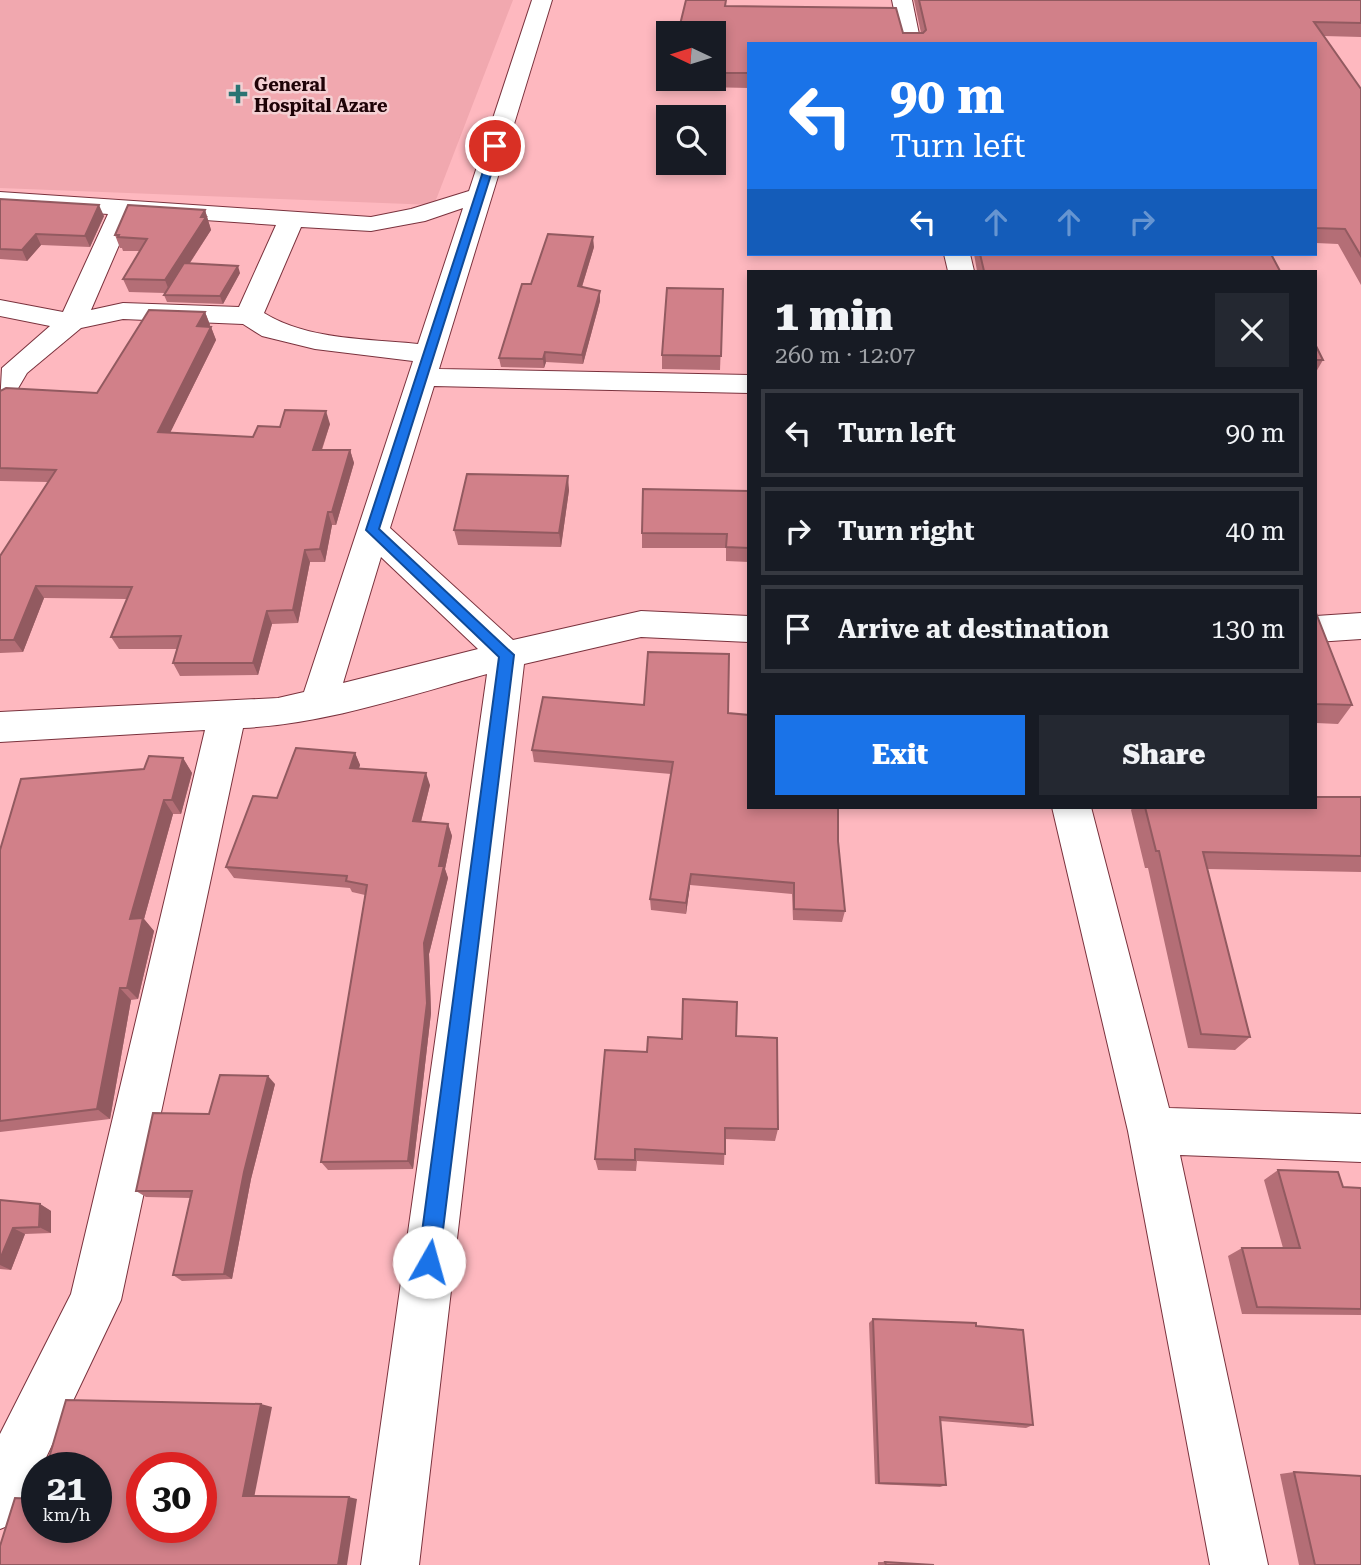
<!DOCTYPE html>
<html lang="en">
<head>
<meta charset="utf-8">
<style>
	body { margin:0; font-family:"Roboto Serif",serif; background:#242831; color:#f1f3f6; height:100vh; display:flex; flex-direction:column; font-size:26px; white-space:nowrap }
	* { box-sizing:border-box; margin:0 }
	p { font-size:23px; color:#9ea1a6 }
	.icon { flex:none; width:38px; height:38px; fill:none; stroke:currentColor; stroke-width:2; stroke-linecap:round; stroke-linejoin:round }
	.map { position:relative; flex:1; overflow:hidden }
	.details { position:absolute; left:747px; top:270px; width:570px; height:539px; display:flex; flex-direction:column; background:#171b24; border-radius:0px; box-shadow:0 4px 10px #0003 }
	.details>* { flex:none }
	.hud { position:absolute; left:747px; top:42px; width:570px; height:214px; border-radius:0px; box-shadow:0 4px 10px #0003; background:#1a73e8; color:#fff; overflow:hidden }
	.needle { width:46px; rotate:274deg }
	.fabs { position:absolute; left:656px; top:21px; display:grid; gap:14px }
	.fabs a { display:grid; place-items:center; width:70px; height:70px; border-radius:0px; background:#171b24; box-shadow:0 4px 10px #0003; font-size:35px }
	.speed { position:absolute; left:21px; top:1452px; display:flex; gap:14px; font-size:35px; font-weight:700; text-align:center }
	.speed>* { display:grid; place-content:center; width:91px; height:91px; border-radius:50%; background:#171b24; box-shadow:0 4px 10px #0003; line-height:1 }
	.speed small { font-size:18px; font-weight:400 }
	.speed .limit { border:10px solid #d22; background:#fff; color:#111 }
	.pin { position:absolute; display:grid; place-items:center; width:60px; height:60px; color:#fff; margin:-30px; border:4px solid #fff; border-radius:50%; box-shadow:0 2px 7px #0007 }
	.me { position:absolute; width:77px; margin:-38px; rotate:7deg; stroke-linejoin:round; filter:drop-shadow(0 0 5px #0008) }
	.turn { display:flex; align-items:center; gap:24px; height:147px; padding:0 28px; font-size:32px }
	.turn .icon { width:91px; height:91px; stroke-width:2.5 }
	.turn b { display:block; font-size:49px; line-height:60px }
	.lanes { display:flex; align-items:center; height:66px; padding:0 28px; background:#0003; justify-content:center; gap:35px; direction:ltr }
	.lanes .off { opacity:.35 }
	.round { display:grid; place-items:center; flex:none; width:74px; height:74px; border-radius:0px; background:#242831 }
	.head { display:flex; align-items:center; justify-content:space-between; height:119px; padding:0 28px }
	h1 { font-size:42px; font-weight:800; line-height:52px }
	.cta { display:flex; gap:14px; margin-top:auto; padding:14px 28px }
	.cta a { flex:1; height:80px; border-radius:0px; background:#1a73e8; color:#fff; font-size:28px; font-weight:800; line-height:80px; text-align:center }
	.cta a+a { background:#242831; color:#f1f3f6 }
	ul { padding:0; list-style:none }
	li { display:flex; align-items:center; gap:21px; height:88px; margin:0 14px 10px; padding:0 14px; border:4px solid #363941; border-radius:0px }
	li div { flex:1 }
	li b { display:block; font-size:26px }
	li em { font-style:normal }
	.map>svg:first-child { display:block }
	.built { fill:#f1a8af }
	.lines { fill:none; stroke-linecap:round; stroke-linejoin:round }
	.minor-casing { stroke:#7a323d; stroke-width:2 }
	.minor { fill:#fff; fill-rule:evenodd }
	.wall { fill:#b46e76 }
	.shaded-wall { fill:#925a60 }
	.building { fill:#d18089; stroke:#925a60; stroke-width:2; fill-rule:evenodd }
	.route { fill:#1a73e8; stroke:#114b97; stroke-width:2 }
	.poi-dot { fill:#2a7473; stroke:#f4d0d3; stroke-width:2.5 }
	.labels { text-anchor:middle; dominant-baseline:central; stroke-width:5; stroke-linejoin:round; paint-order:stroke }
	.far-poi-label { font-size:18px; font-weight:bold; fill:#1e0307; stroke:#f4d0d3; text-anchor:start }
</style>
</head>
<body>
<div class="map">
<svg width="1361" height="1565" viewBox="0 0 1361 1565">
	<rect width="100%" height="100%" fill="#feb8bf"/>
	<!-- built -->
	<polygon class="built" points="0,0 513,0 434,205 0,188"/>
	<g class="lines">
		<defs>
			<g id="minor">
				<path d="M532 0H552L439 369 749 375V393L434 386 390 528 513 640 641 611 749 616V642L641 637 524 664 419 1565H361L487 674C407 696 325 724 243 728L121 1300 41 1468H37V1476L20 1521 0 1529V1434L71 1294 205 730 0 742V712L278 698 304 692 413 361 315 349 262 336 243 324 123 319 81 328 27 373 10 402 0 405 2 368 50 326 0 316V300L63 312 108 214 0 206V192L371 217 411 209 469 191ZM463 208 418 344C368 339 308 340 264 313L301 227 371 231 425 221ZM132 215 276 225 239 307 123 303 91 310ZM381 557 478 649 343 683Z"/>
				<polygon points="892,0 912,0 921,44 901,44"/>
				<polygon points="944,254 970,254 974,271 948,271"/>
				<polygon points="1361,613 1361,639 1316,642 1316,616"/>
				<polygon points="1052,807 1091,807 1169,1108 1361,1114 1361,1162 1180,1155 1268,1565 1210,1565 1128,1131"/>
			</g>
		</defs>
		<!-- minor casing -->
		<use href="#minor" class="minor-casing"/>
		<!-- minor -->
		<use href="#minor" class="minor"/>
	</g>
	<!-- wall -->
	<g class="wall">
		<polygon points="914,0 1361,0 1361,37 1324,36 1361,89 1361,285 1338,244 1316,243 1316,44 749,44 749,88 704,87 704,80 679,80 679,79 714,79 714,33 726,6 903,33 921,33"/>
		<polygon points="0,199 104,216 90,247 41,245 27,261 0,259"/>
		<polygon points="205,210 211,230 190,263 240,273 223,304 167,302 164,295 165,293 129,292 123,279 140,251 123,251 122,248 120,248 115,235"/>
		<polygon points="594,247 582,287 600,301 583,364 546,362 544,368 501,367 499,358 531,284"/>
		<polygon points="974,254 1271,254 1280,271 977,271"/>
		<polygon points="723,289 720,370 662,369 662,355"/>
		<polygon points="205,312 210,325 209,327 211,327 216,340 170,433 253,437 280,427 330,424 322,450 350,450 354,463 336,525 332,525 325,562 310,562 298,623 272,624 258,675 180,676 173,663 177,649 119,649 111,637 127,599 44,598 23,652 0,653 0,556 48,482 0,481 0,391 97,393"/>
		<polygon points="1316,346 1323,360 1316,372"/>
		<polygon points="569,490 561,547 458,545 454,530"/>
		<polygon points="749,491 749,562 726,561 726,548 642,548 642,533"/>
		<polygon points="1316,613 1352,705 1338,724 1316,723"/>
		<polygon points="728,713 838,841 845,911 842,922 793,920 792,894 690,885 686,914 651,910 650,899 671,774 534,762 532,750"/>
		<polygon points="355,753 360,765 359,768 430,785 421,822 448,824 452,836 445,869 448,878 429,954 431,1013 413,1169 328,1170 321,1162 365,895 352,892 350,888 234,878 226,867 277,798"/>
		<polygon points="183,758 192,773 181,814 173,814 144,919 154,931 138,999 131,1000 110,1119 0,1132 0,850 144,769"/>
		<polygon points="1361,797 1361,872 1207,869 1250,1037 1235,1050 1188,1048 1148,868 1145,868 1131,810 1133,807 1121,807 1316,807"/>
		<polygon points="736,1036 778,1129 775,1141 725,1139 724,1165 637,1161 636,1171 598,1170 595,1159 647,1052 682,1039"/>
		<polygon points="275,1084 251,1179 232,1279 182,1281 173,1275 191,1198 146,1197 136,1191 209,1114"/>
		<polygon points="1278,1170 1343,1187 1361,1188 1361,1315 1242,1314 1228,1256 1242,1248 1283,1248 1264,1180"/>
		<polygon points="0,1200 40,1204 51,1211 51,1233 25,1234 11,1270 0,1269"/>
		<polygon points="873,1319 976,1326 1033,1425 1026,1428 940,1421 946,1485 940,1487 875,1484 869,1323"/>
		<polygon points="1294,1472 1361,1565 1299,1565 1280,1474"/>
		<polygon points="878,1562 885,1562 934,1565 878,1565"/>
	</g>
	<!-- shaded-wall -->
	<g class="shaded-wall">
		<polygon points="99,205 104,216 90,247 85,236"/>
		<polygon points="205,210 211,230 170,293 165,280"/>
		<polygon points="36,234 41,245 27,261 22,250"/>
		<polygon points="593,237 594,247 579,296 578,286"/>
		<polygon points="238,266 240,273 223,304 220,296"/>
		<polygon points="600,291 600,301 583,364 582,355"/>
		<polygon points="205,312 210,325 202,339 197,326"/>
		<polygon points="211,327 216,340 164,445 158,432"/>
		<polygon points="545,352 546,362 544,368 543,359"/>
		<polygon points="326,411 330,424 317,463 313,450"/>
		<polygon points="350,450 354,463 336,525 332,512"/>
		<polygon points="568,476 569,490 561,547 559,533"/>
		<polygon points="328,512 332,525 325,562 320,549"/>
		<polygon points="305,550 310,562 298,623 293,610"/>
		<polygon points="36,586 44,598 23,652 14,640"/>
		<polygon points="267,611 272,624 258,675 253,663"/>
		<polygon points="355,753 360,765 355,780 350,768"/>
		<polygon points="183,758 192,773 181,814 172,800"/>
		<polygon points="426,773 430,785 418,833 413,821"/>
		<polygon points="164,800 173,814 144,919 154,931 138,999 127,988 130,919"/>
		<polygon points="448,824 452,836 445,869 448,878 429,954 431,1013 413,1169 408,1161 424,943 439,866"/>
		<polygon points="691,874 690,885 686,914 686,903"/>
		<polygon points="120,988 131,1000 110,1119 97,1109"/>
		<polygon points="268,1076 275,1084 251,1179 232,1279 224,1274 244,1172"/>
		<polygon points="40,1204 51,1211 51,1233 39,1227"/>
		<polygon points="13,1228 25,1234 11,1270 0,1265 0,1259"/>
		<polygon points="261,1404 272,1407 254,1498 243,1496"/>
		<polygon points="349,1497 357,1499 347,1565 338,1565"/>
	</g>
	<!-- building -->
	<g class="building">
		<polygon points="686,0 726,0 725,6 896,8 903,33 923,33 926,30 919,0 1361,0 1361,23 1314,22 1361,89 1361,256 1345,229 1316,228 1316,44 749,44 749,73 714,73 714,33 678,33"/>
		<polygon points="0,199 99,205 85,236 36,234 22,250 0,249"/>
		<polygon points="128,205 205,210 201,217 206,217 165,280 123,279 147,239 118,237 119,235 115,235"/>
		<polygon points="548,234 593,237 578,286 600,291 582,355 545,352 543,359 499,358 522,284 531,284"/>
		<polygon points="980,254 1271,254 1280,271 984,271"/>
		<polygon points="184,263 238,266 220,296 164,295"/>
		<polygon points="667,288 723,289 721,356 662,355"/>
		<polygon points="149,310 205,312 197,326 211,327 158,432 253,437 258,426 280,427 285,410 326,411 313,450 350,450 332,512 328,512 320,549 305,550 293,610 267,611 253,663 173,663 181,636 111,637 132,587 36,586 14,640 0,640 0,556 56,470 0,468 0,391 6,388 97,393"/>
		<polygon points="1316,346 1323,360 1316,360"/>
		<polygon points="467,474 568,476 559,533 454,530"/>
		<polygon points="643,489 749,491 749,548 726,547 727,534 642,533"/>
		<polygon points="1316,613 1352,705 1316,704"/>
		<polygon points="648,652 729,654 728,713 749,715 749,807 838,807 838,841 845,911 794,909 794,883 691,874 686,903 650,899 673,762 532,750 543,697 644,705"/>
		<polygon points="296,748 355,753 350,768 426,773 413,821 448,824 439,866 444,866 424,943 427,1003 408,1161 321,1162 367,885 346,881 347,876 226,867 253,796 277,798"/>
		<polygon points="149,756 183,758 172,800 164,800 130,919 143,918 127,988 120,988 97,1109 0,1121 0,850 21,779 144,769"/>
		<polygon points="1316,797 1361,797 1361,856 1203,852 1250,1037 1201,1034 1159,851 1156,851 1145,807 1316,807"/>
		<polygon points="683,999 737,1002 736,1036 777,1038 778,1129 725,1128 725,1154 635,1149 635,1160 595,1159 605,1050 647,1052 648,1037 682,1039"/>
		<polygon points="220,1075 268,1076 244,1172 224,1274 173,1275 192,1191 136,1191 153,1113 209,1114"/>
		<polygon points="1278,1170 1338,1172 1343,1187 1361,1188 1361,1309 1257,1307 1242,1248 1300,1248"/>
		<polygon points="0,1200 40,1204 39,1227 13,1228 0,1259"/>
		<polygon points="873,1319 976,1323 976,1326 1023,1330 1033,1425 940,1417 946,1485 879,1483"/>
		<path d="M66 1400 261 1404 243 1496 349 1497 338 1565H0V1546L15 1498 37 1499V1528H96V1468H46ZM142 1468H201V1528H142Z"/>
		<polygon points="1294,1472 1361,1476 1361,1565 1315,1565"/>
		<polygon points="885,1562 934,1565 886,1565"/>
	</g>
	<!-- route -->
	<polygon class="route" points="492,144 500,146 379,529 514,655 439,1262 436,1269 429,1272 421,1269 418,1262 499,657 366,530"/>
	<!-- markers -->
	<path class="poi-dot" d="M234.5 83.5h7v7h7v7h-7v7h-7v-7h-7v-7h7z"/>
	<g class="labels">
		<!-- far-poi labels -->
		<g class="far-poi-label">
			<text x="254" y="84">General<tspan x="254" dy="21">Hospital Azare</tspan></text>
		</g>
	</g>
</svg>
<div class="fabs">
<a><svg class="needle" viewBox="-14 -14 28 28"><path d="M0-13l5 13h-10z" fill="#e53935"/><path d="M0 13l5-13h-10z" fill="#9ea1a6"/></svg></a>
<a><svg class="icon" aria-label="search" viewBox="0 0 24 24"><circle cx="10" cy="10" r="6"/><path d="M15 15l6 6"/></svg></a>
</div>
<div class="speed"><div>21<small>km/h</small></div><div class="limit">30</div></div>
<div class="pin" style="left:495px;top:146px;background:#d93025"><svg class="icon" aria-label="arrive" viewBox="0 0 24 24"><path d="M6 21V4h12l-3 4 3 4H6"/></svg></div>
<svg class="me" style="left:429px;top:1262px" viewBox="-20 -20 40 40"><circle r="19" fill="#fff"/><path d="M0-13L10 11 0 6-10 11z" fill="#1a73e8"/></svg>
<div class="hud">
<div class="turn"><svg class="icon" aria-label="left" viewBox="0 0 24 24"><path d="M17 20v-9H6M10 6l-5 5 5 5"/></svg><div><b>90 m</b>Turn left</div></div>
<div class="lanes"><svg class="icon" aria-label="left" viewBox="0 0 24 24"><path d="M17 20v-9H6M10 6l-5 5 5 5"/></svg><svg class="icon off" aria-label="ahead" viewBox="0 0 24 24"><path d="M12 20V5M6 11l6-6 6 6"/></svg><svg class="icon off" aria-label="ahead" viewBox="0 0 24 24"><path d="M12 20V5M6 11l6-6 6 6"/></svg><svg class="icon off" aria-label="right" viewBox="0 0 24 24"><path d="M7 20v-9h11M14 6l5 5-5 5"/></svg></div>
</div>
<section class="details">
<div class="head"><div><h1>1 min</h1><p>260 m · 12:07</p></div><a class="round"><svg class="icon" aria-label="close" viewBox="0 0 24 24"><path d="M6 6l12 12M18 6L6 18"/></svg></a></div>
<ul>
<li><svg class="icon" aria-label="left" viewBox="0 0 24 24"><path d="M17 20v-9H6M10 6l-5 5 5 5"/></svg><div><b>Turn left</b></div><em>90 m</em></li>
<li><svg class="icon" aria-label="right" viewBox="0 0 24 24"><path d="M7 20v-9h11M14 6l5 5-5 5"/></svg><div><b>Turn right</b></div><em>40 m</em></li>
<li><svg class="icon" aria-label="arrive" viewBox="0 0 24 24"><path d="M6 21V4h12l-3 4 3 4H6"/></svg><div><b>Arrive at destination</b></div><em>130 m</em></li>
</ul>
<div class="cta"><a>Exit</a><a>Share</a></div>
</section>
</div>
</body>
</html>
